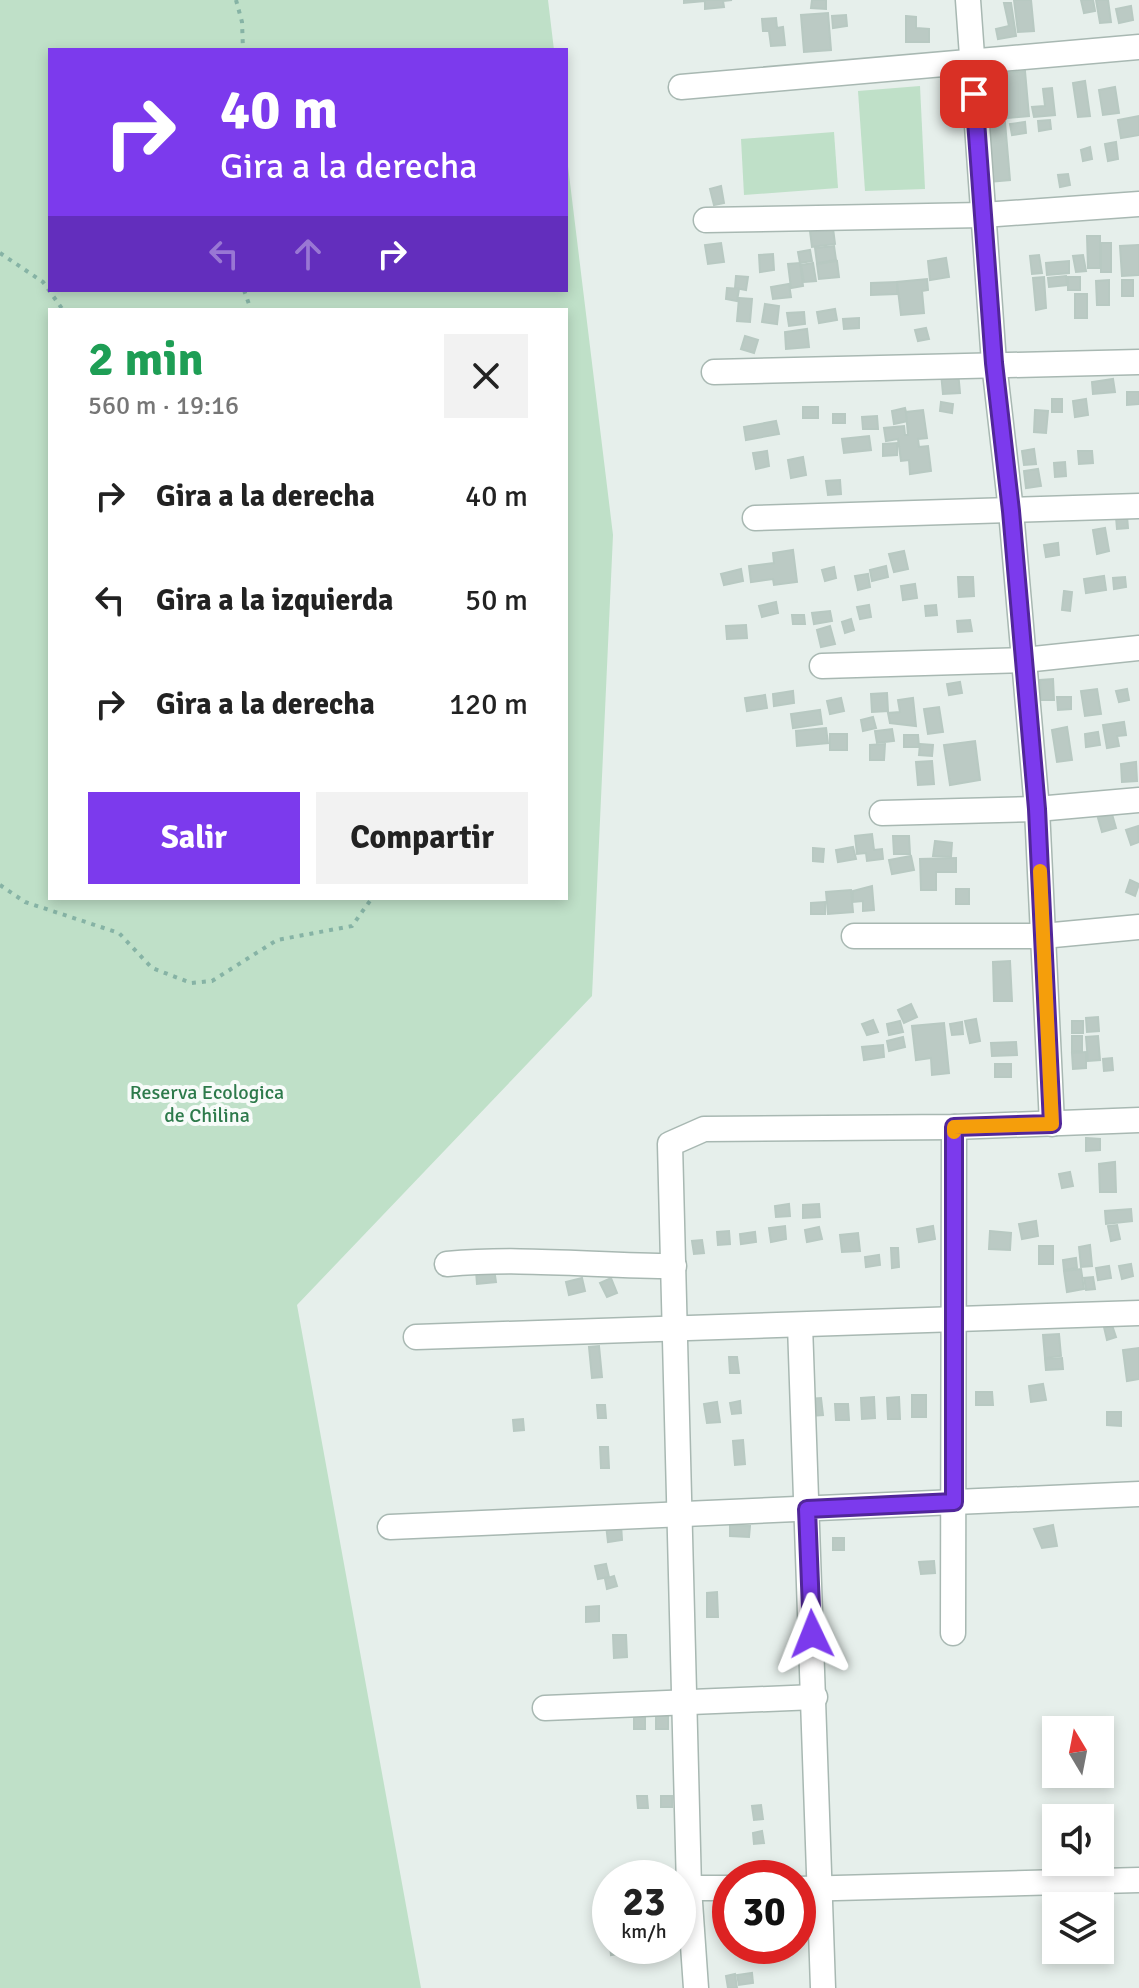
<!DOCTYPE html>
<html lang="es">
<head>
<meta charset="utf-8">
<style>
	body { margin:0; font-family:Signika,sans-serif; background:#f2f2f2; color:#222; height:100vh; display:flex; flex-direction:column; font-size:30px; white-space:nowrap }
	* { box-sizing:border-box; margin:0 }
	p { font-size:26px; color:#767676 }
	.icon { flex:none; width:44px; height:44px; fill:none; stroke:currentColor; stroke-width:2; stroke-linecap:round; stroke-linejoin:round }
	.map { position:relative; flex:1; overflow:hidden }
	.drawer { position:absolute; left:48px; top:308px; width:520px; height:592px; display:flex; flex-direction:column; background:#fff; border-radius:0px; box-shadow:0 4px 12px #0003 }
	.drawer>* { flex:none }
	.banner { position:absolute; left:48px; top:48px; width:520px; height:244px; border-radius:0px; box-shadow:0 4px 12px #0003; background:#7c3aed; color:#fff; overflow:hidden }
	.needle { width:52px; rotate:350deg }
	.controls { position:absolute; left:1042px; top:1716px; display:grid; gap:16px }
	.controls a { display:grid; place-items:center; width:72px; height:72px; border-radius:0px; background:#fff; box-shadow:0 4px 12px #0003; font-size:40px }
	.speed { position:absolute; left:592px; top:1860px; display:flex; gap:16px; font-size:40px; font-weight:700; text-align:center }
	.speed>* { display:grid; place-content:center; width:104px; height:104px; border-radius:50%; background:#fff; box-shadow:0 4px 12px #0003; line-height:1 }
	.speed small { font-size:20px; font-weight:400 }
	.speed .limit { border:12px solid #d22; background:#fff; color:#111 }
	.pin { position:absolute; display:grid; place-items:center; width:68px; height:68px; color:#fff; margin:-34px; border-radius:16px; box-shadow:0 4px 12px #0006 }
	.me { position:absolute; width:88px; margin:-44px; rotate:358deg; stroke-linejoin:round; filter:drop-shadow(0 0 6px #0008) }
	.turn { display:flex; align-items:center; gap:28px; height:168px; padding:0 40px; font-size:36px }
	.turn .icon { width:104px; height:104px; stroke-width:2.5 }
	.turn b { display:block; font-size:56px; line-height:68px }
	.lanes { display:flex; align-items:center; height:76px; padding:0 40px; background:#0003; justify-content:center; gap:40px; direction:ltr }
	.lanes .off { opacity:.35 }
	.round { display:grid; place-items:center; flex:none; width:84px; height:84px; border-radius:0px; background:#f2f2f2 }
	.headline { display:flex; align-items:center; justify-content:space-between; height:136px; padding:0 40px }
	h1 { font-size:48px; font-weight:800; line-height:60px; color:#1e9e55 }
	.action { display:flex; gap:16px; margin-top:auto; padding:16px 40px }
	.action a { flex:1; height:92px; border-radius:0px; background:#7c3aed; color:#fff; font-size:32px; font-weight:800; line-height:92px; text-align:center }
	.action a+a { background:#f2f2f2; color:#222 }
	ul { padding:0; list-style:none }
	li { display:flex; align-items:center; gap:24px; height:104px; padding:0 40px }
	li div { flex:1 }
	li b { display:block; font-size:30px }
	li em { font-style:normal }
	.map>svg:first-child { display:block }
	.green { fill:#bfe0c8; fill-rule:evenodd }
	.building { fill:#bbcac4; stroke:#b8c9c2; stroke-width:2 }
	.lines { fill:none; stroke-linecap:round; stroke-linejoin:round }
	.street-casing { stroke:#a8b8b2; stroke-width:27 }
	.path { stroke:#86b3a5; stroke-width:4; stroke-dasharray:4 6; stroke-linecap:butt }
	.street { stroke:#fff; stroke-width:24 }
	.route-casing { stroke:#51269a; stroke-width:20 }
	.route { stroke:#7c3aed; stroke-width:14 }
	.slow { stroke:#f59e0b; stroke-width:14 }
	.labels { text-anchor:middle; dominant-baseline:central; stroke-width:8; stroke-linejoin:round; paint-order:stroke }
	.park-label { font-size:20px; fill:#2d7a4b; stroke:#f7fbf9 }
</style>
</head>
<body>
<div class="map">
<svg width="1139" height="1988" viewBox="0 0 1139 1988">
	<rect width="100%" height="100%" fill="#e6efeb"/>
	<!-- green -->
	<g class="green">
		<path d="M0 0H548L554 50H50V290H566V150L613 535 592 996 297 1305 421 1988H0ZM50 310H566V898H50Z"/>
		<polygon points="920,86 925,189 865,191 858,91"/>
		<polygon points="834,132 838,188 744,195 741,139"/>
	</g>
	<!-- building -->
	<g class="building">
		<polygon points="684,0 732,0 723,1 724,7 705,9 705,1 684,3"/>
		<polygon points="812,0 826,0 826,9 811,8"/>
		<polygon points="1014,0 1031,0 1034,31 1018,32"/>
		<polygon points="1081,0 1093,0 1095,11 1084,13"/>
		<polygon points="1096,0 1108,0 1111,22 1100,23"/>
		<polygon points="1004,3 1011,3 1016,36 998,39 996,29 1009,26"/>
		<polygon points="1131,6 1133,20 1119,23 1116,9"/>
		<polygon points="828,13 831,50 804,52 801,15"/>
		<polygon points="846,15 847,26 833,28 832,16"/>
		<polygon points="906,16 916,17 916,28 929,29 929,42 906,42"/>
		<polygon points="776,18 777,28 783,27 785,45 771,46 769,31 763,31 762,19"/>
		<polygon points="1025,71 1029,116 1008,118 1004,73"/>
		<polygon points="1085,81 1090,116 1078,117 1073,83"/>
		<polygon points="1115,87 1119,113 1103,115 1099,90"/>
		<polygon points="1052,88 1055,115 1034,117 1032,107 1045,106 1043,89"/>
		<polygon points="993,95 995,111 1006,110 1006,119 984,121 982,96"/>
		<polygon points="1139,116 1139,135 1121,138 1118,120"/>
		<polygon points="1050,120 1051,129 1039,131 1038,121"/>
		<polygon points="1005,122 1010,180 989,182 984,124"/>
		<polygon points="1025,122 1026,133 1012,135 1010,124"/>
		<polygon points="1116,142 1118,159 1108,161 1105,144"/>
		<polygon points="1090,147 1092,159 1083,161 1081,150"/>
		<polygon points="1068,174 1070,185 1060,187 1058,175"/>
		<polygon points="721,186 724,203 714,205 710,189"/>
		<polygon points="833,228 835,244 812,247 810,231"/>
		<polygon points="1087,236 1100,236 1100,268 1088,268"/>
		<polygon points="721,243 724,262 708,264 705,245"/>
		<rect x="1101" y="243" width="10" height="29"/>
		<polygon points="1139,245 1139,275 1122,276 1120,246"/>
		<polygon points="834,246 836,260 817,263 815,248"/>
		<polygon points="810,250 812,261 800,263 798,252"/>
		<polygon points="773,254 774,270 760,272 759,255"/>
		<polygon points="1039,255 1042,273 1032,274 1030,256"/>
		<polygon points="1083,255 1086,271 1076,272 1073,256"/>
		<polygon points="946,258 949,277 930,280 928,261"/>
		<polygon points="837,261 839,277 819,279 817,264"/>
		<polygon points="1069,261 1069,273 1047,275 1046,263"/>
		<polygon points="800,263 803,286 791,288 788,264"/>
		<polygon points="813,263 816,281 804,282 801,265"/>
		<polygon points="736,276 748,277 746,290 735,288"/>
		<polygon points="1066,276 1067,285 1049,287 1048,278"/>
		<polygon points="1044,277 1046,308 1036,310 1033,278"/>
		<rect x="1068" y="277" width="12" height="13"/>
		<polygon points="927,279 928,290 922,291 924,313 901,315 897,282"/>
		<polygon points="1109,280 1109,305 1097,305 1096,281"/>
		<rect x="1122" y="280" width="11" height="16"/>
		<polygon points="897,282 897,294 871,295 871,283"/>
		<polygon points="789,284 791,297 773,299 771,287"/>
		<polygon points="727,288 739,289 737,301 726,299"/>
		<rect x="1075" y="294" width="12" height="24"/>
		<polygon points="739,298 752,299 750,322 737,321"/>
		<polygon points="765,304 779,306 777,324 762,322"/>
		<polygon points="835,309 837,320 819,323 817,312"/>
		<polygon points="804,312 805,324 789,326 787,313"/>
		<polygon points="859,318 859,328 844,329 843,319"/>
		<polygon points="926,328 929,339 918,341 915,330"/>
		<polygon points="807,329 809,347 786,349 785,332"/>
		<polygon points="745,336 758,340 754,353 741,349"/>
		<polygon points="958,371 960,393 943,394 941,373"/>
		<polygon points="1113,379 1115,392 1093,394 1092,382"/>
		<polygon points="1127,392 1139,392 1139,404 1127,405"/>
		<rect x="1052" y="399" width="10" height="13"/>
		<polygon points="1086,399 1088,415 1075,417 1073,401"/>
		<polygon points="941,402 953,404 952,413 940,411"/>
		<rect x="803" y="407" width="15" height="11"/>
		<polygon points="905,408 908,421 894,424 892,411"/>
		<polygon points="923,410 927,438 918,439 919,447 928,446 931,471 910,474 909,460 901,461 898,439 886,441 884,428 904,426 905,435 908,435 906,412"/>
		<polygon points="1035,410 1048,411 1046,433 1034,432"/>
		<rect x="833" y="414" width="12" height="9"/>
		<polygon points="877,416 878,429 863,429 862,417"/>
		<polygon points="776,421 779,434 746,440 744,427"/>
		<polygon points="869,436 871,450 844,453 842,439"/>
		<polygon points="897,443 897,455 883,456 883,444"/>
		<polygon points="1034,449 1036,464 1024,465 1022,451"/>
		<polygon points="767,451 769,466 756,469 753,453"/>
		<polygon points="1078,451 1092,451 1093,463 1079,464"/>
		<polygon points="803,457 806,475 791,478 788,460"/>
		<polygon points="1065,462 1066,476 1055,477 1054,463"/>
		<polygon points="1038,469 1041,486 1026,488 1024,471"/>
		<polygon points="840,480 841,494 828,495 826,481"/>
		<polygon points="1127,516 1128,528 1117,529 1116,517"/>
		<polygon points="1105,528 1109,551 1097,554 1093,530"/>
		<polygon points="1058,543 1059,555 1046,557 1044,545"/>
		<polygon points="793,550 797,582 774,585 773,579 751,582 749,566 774,563 773,553"/>
		<polygon points="904,551 908,569 894,572 889,554"/>
		<polygon points="886,566 888,577 872,581 870,570"/>
		<polygon points="834,567 836,578 825,581 822,570"/>
		<polygon points="741,569 743,581 724,585 721,574"/>
		<polygon points="868,574 870,587 858,590 855,576"/>
		<polygon points="1104,576 1106,590 1086,593 1084,579"/>
		<polygon points="958,577 973,577 974,596 959,597"/>
		<polygon points="1125,577 1126,587 1114,589 1113,578"/>
		<polygon points="915,584 917,598 903,600 901,586"/>
		<polygon points="1064,591 1072,592 1070,611 1062,610"/>
		<polygon points="776,602 778,613 762,617 759,606"/>
		<polygon points="869,605 871,617 860,619 857,607"/>
		<polygon points="936,605 937,615 926,616 925,606"/>
		<polygon points="830,611 832,621 814,624 812,613"/>
		<polygon points="792,615 804,615 805,624 793,624"/>
		<polygon points="851,619 854,630 845,633 842,622"/>
		<polygon points="970,620 972,631 958,632 957,621"/>
		<polygon points="746,625 747,638 727,639 726,626"/>
		<polygon points="830,626 835,644 821,647 817,630"/>
		<polygon points="1053,679 1054,700 1041,700 1040,680"/>
		<polygon points="960,682 962,693 949,695 947,684"/>
		<polygon points="1097,689 1101,714 1085,716 1081,691"/>
		<polygon points="1127,689 1129,700 1119,702 1116,691"/>
		<polygon points="793,691 794,703 774,706 773,694"/>
		<polygon points="887,693 888,711 872,712 871,694"/>
		<polygon points="765,695 767,708 747,711 745,698"/>
		<polygon points="1057,697 1071,697 1071,709 1058,710"/>
		<polygon points="841,698 844,711 830,714 827,701"/>
		<polygon points="913,698 916,726 890,723 888,713 900,712 898,700"/>
		<polygon points="939,707 943,732 928,734 924,709"/>
		<polygon points="820,710 822,724 793,728 791,714"/>
		<polygon points="873,717 876,728 863,731 861,720"/>
		<polygon points="1124,722 1126,735 1117,736 1119,746 1107,748 1103,725"/>
		<polygon points="1067,727 1072,760 1057,762 1052,730"/>
		<polygon points="826,728 828,743 797,746 796,731"/>
		<polygon points="892,729 894,741 877,743 875,731"/>
		<polygon points="1098,732 1100,745 1086,747 1085,734"/>
		<rect x="830" y="734" width="17" height="16"/>
		<polygon points="904,735 918,735 919,747 904,747"/>
		<polygon points="975,741 980,780 950,785 944,745"/>
		<polygon points="885,744 884,760 870,760 870,745"/>
		<polygon points="920,744 933,745 932,756 919,755"/>
		<polygon points="932,761 934,784 918,785 916,762"/>
		<polygon points="1136,762 1137,781 1122,782 1121,764"/>
		<polygon points="1112,814 1116,828 1102,832 1098,818"/>
		<polygon points="1138,826 1139,842 1131,845 1126,830"/>
		<polygon points="872,834 874,850 882,849 883,859 867,861 866,853 857,854 855,836"/>
		<polygon points="893,836 909,836 910,854 894,854"/>
		<polygon points="935,841 952,843 951,857 933,856"/>
		<polygon points="853,847 856,859 838,862 836,850"/>
		<polygon points="813,848 824,849 823,862 813,861"/>
		<polygon points="911,856 914,870 892,874 889,860"/>
		<polygon points="956,858 956,872 936,872 936,890 921,890 920,859"/>
		<polygon points="1130,880 1139,884 1135,896 1126,892"/>
		<polygon points="872,886 874,910 863,911 863,901 853,902 853,891"/>
		<rect x="956" y="889" width="13" height="15"/>
		<polygon points="851,890 853,912 828,914 826,892"/>
		<polygon points="825,902 825,914 811,914 811,903"/>
		<polygon points="1010,961 1012,1001 994,1001 993,962"/>
		<polygon points="911,1004 917,1017 904,1023 898,1010"/>
		<polygon points="1098,1017 1099,1031 1087,1032 1086,1018"/>
		<polygon points="976,1019 980,1041 970,1043 965,1021"/>
		<polygon points="873,1020 878,1032 867,1035 862,1024"/>
		<polygon points="900,1021 903,1032 889,1035 887,1024"/>
		<rect x="1072" y="1021" width="11" height="12"/>
		<polygon points="962,1022 963,1034 952,1035 950,1024"/>
		<polygon points="944,1023 949,1073 932,1075 931,1058 916,1060 912,1026"/>
		<rect x="1072" y="1036" width="10" height="15"/>
		<polygon points="1098,1036 1100,1060 1088,1061 1086,1037"/>
		<polygon points="903,1037 905,1047 889,1051 887,1041"/>
		<polygon points="1016,1042 1017,1055 992,1056 991,1043"/>
		<polygon points="883,1045 884,1057 864,1060 862,1047"/>
		<polygon points="1086,1052 1086,1068 1073,1069 1072,1053"/>
		<polygon points="1112,1058 1113,1070 1104,1071 1103,1059"/>
		<rect x="995" y="1064" width="16" height="13"/>
		<polygon points="1086,1138 1100,1139 1100,1150 1086,1151"/>
		<polygon points="1115,1162 1116,1192 1100,1192 1099,1164"/>
		<polygon points="1070,1172 1073,1186 1062,1188 1059,1174"/>
		<polygon points="789,1204 790,1216 776,1217 775,1206"/>
		<polygon points="819,1204 820,1217 803,1218 803,1205"/>
		<polygon points="1131,1209 1132,1221 1106,1224 1105,1211"/>
		<polygon points="1036,1221 1038,1236 1022,1239 1019,1224"/>
		<polygon points="1117,1225 1120,1239 1111,1241 1108,1226"/>
		<polygon points="785,1226 786,1239 771,1242 769,1228"/>
		<polygon points="933,1226 935,1239 919,1242 917,1229"/>
		<polygon points="819,1227 822,1239 807,1242 805,1230"/>
		<polygon points="729,1231 730,1244 718,1245 717,1232"/>
		<polygon points="990,1231 1011,1233 1010,1250 989,1249"/>
		<polygon points="755,1232 756,1242 741,1244 740,1234"/>
		<polygon points="858,1233 860,1251 842,1252 840,1235"/>
		<polygon points="702,1240 704,1253 694,1254 692,1241"/>
		<polygon points="1090,1245 1092,1266 1081,1267 1079,1247"/>
		<rect x="1039" y="1246" width="14" height="18"/>
		<polygon points="891,1248 898,1248 899,1267 892,1268"/>
		<polygon points="879,1255 880,1265 866,1267 865,1257"/>
		<polygon points="1076,1258 1077,1268 1064,1270 1063,1260"/>
		<polygon points="1131,1264 1133,1276 1122,1279 1119,1266"/>
		<polygon points="1109,1266 1111,1278 1098,1280 1096,1268"/>
		<polygon points="494,1269 496,1282 477,1284 476,1271"/>
		<polygon points="1081,1269 1084,1289 1067,1292 1064,1271"/>
		<polygon points="1093,1277 1095,1289 1086,1290 1084,1278"/>
		<polygon points="582,1278 585,1291 569,1295 566,1282"/>
		<polygon points="611,1278 617,1293 607,1297 600,1283"/>
		<polygon points="1112,1325 1116,1337 1107,1340 1104,1327"/>
		<polygon points="1059,1334 1061,1356 1045,1358 1043,1335"/>
		<polygon points="599,1346 602,1377 592,1378 589,1347"/>
		<polygon points="1139,1348 1139,1379 1127,1381 1123,1350"/>
		<polygon points="729,1357 737,1357 739,1373 730,1373"/>
		<polygon points="1062,1358 1063,1369 1046,1370 1045,1359"/>
		<polygon points="1043,1384 1046,1400 1031,1402 1029,1386"/>
		<polygon points="976,1392 992,1392 993,1405 976,1405"/>
		<rect x="912" y="1395" width="14" height="22"/>
		<polygon points="874,1397 875,1418 862,1419 861,1398"/>
		<polygon points="899,1397 900,1419 888,1419 887,1398"/>
		<polygon points="821,1398 823,1415 810,1416 808,1399"/>
		<polygon points="740,1401 741,1413 732,1414 730,1403"/>
		<polygon points="717,1402 720,1422 707,1423 704,1404"/>
		<polygon points="835,1404 848,1404 849,1420 836,1420"/>
		<polygon points="597,1405 605,1405 606,1418 598,1418"/>
		<polygon points="1107,1412 1121,1412 1121,1426 1107,1425"/>
		<polygon points="523,1419 524,1430 514,1431 513,1420"/>
		<polygon points="743,1440 745,1464 735,1465 733,1441"/>
		<polygon points="600,1447 608,1447 609,1468 601,1468"/>
		<polygon points="621,1524 622,1540 608,1542 606,1525"/>
		<polygon points="730,1525 750,1526 749,1537 730,1536"/>
		<polygon points="1053,1525 1057,1546 1042,1548 1034,1529"/>
		<rect x="833" y="1538" width="11" height="12"/>
		<polygon points="934,1561 935,1573 921,1574 919,1562"/>
		<polygon points="606,1564 609,1577 598,1579 595,1566"/>
		<polygon points="614,1576 617,1586 607,1589 605,1579"/>
		<polygon points="717,1592 718,1617 707,1617 707,1593"/>
		<polygon points="599,1606 599,1621 586,1622 586,1607"/>
		<polygon points="613,1635 626,1635 627,1657 614,1658"/>
		<rect x="634" y="1716" width="11" height="13"/>
		<rect x="656" y="1716" width="12" height="13"/>
		<polygon points="637,1796 647,1796 648,1808 638,1808"/>
		<rect x="661" y="1796" width="11" height="11"/>
		<polygon points="761,1805 763,1819 754,1820 752,1806"/>
		<polygon points="762,1831 764,1843 754,1844 753,1833"/>
		<polygon points="610,1946 624,1946 625,1953 611,1955"/>
		<polygon points="752,1973 753,1983 739,1985 737,1975"/>
		<polygon points="735,1974 737,1988 728,1988 726,1976"/>
	</g>
	<g class="lines">
		<defs>
			<g id="street">
				<polyline points="968,0 994,363 1011,511 1037,809 1052,1124"/>
				<polyline points="681,87 1139,47"/>
				<polyline points="706,220 983,215 1139,204"/>
				<polyline points="714,372 1139,362"/>
				<polyline points="755,518 1139,506"/>
				<polyline points="822,666 1024,660 1139,648"/>
				<polyline points="882,813 1037,809 1139,800"/>
				<polyline points="854,936 1043,936 1139,927"/>
				<path d="M447 1264C523 1257 598 1266 674 1266"/>
				<polyline points="800,1325 823,1988"/>
				<polyline points="416,1337 1139,1313"/>
				<polyline points="390,1527 1139,1494"/>
				<polyline points="953,1633 954,1127"/>
				<polyline points="545,1708 815,1697"/>
				<polyline points="689,1888 730,1888"/>
				<polyline points="798,1889 1139,1880"/>
				<polyline points="696,1988 689,1888 670,1144 704,1129 954,1127 1139,1120"/>
			</g>
		</defs>
		<!-- street casing -->
		<use href="#street" class="street-casing"/>
		<!-- path -->
		<g class="path">
			<polyline points="236,0 242,22 243,50"/>
			<polyline points="0,253 43,282 63,310"/>
			<polyline points="244,290 251,310"/>
			<polyline points="0,885 25,902 119,933 152,968 191,983 212,981 277,940 352,926 372,898"/>
		</g>
		<!-- street -->
		<use href="#street" class="street"/>
	</g>
	<g class="lines">
		<defs>
			<polyline id="route" points="812,1634 807,1509 954,1502 954,1127 1052,1124 1037,809 1011,511 994,363 974,94"/>
		</defs>
		<!-- route casing -->
		<use href="#route" class="route-casing"/>
		<!-- route -->
		<use href="#route" class="route"/>
		<!-- slow -->
		<polyline class="slow" points="954,1132 954,1127 1052,1124 1040,871"/>
	</g>
	<g class="labels">
		<!-- park labels -->
		<g class="park-label">
			<text x="207" y="1092">Reserva Ecologica<tspan x="207" dy="23">de Chilina</tspan></text>
		</g>
	</g>
</svg>
<div class="controls">
<a><svg class="needle" viewBox="-14 -14 28 28"><path d="M0-13l5 13h-10z" fill="#e53935"/><path d="M0 13l5-13h-10z" fill="#767676"/></svg></a>
<a><svg class="icon" aria-label="sound" viewBox="0 0 24 24"><path d="M4 9h4l5-4v14l-5-4H4zM17 9q2 3 0 6"/></svg></a>
<a><svg class="icon" aria-label="layers" viewBox="0 0 24 24"><path d="M12 4l9 5-9 5-9-5zM3 14l9 5 9-5"/></svg></a>
</div>
<div class="speed"><div>23<small>km/h</small></div><div class="limit">30</div></div>
<div class="pin" style="left:974px;top:94px;background:#d93025"><svg class="icon" aria-label="arrive" viewBox="0 0 24 24"><path d="M6 21V4h12l-3 4 3 4H6"/></svg></div>
<svg class="me" style="left:812px;top:1634px" viewBox="-20 -20 40 40"><path d="M0-17L14 15 0 8-14 15z" fill="#7c3aed" stroke="#fff" stroke-width="4"/></svg>
<div class="banner">
<div class="turn"><svg class="icon" aria-label="right" viewBox="0 0 24 24"><path d="M7 20v-9h11M14 6l5 5-5 5"/></svg><div><b>40 m</b>Gira a la derecha</div></div>
<div class="lanes"><svg class="icon off" aria-label="left" viewBox="0 0 24 24"><path d="M17 20v-9H6M10 6l-5 5 5 5"/></svg><svg class="icon off" aria-label="ahead" viewBox="0 0 24 24"><path d="M12 20V5M6 11l6-6 6 6"/></svg><svg class="icon" aria-label="right" viewBox="0 0 24 24"><path d="M7 20v-9h11M14 6l5 5-5 5"/></svg></div>
</div>
<section class="drawer">
<div class="headline"><div><h1>2 min</h1><p>560 m · 19:16</p></div><a class="round"><svg class="icon" aria-label="close" viewBox="0 0 24 24"><path d="M6 6l12 12M18 6L6 18"/></svg></a></div>
<ul>
<li><svg class="icon" aria-label="right" viewBox="0 0 24 24"><path d="M7 20v-9h11M14 6l5 5-5 5"/></svg><div><b>Gira a la derecha</b></div><em>40 m</em></li>
<li><svg class="icon" aria-label="left" viewBox="0 0 24 24"><path d="M17 20v-9H6M10 6l-5 5 5 5"/></svg><div><b>Gira a la izquierda</b></div><em>50 m</em></li>
<li><svg class="icon" aria-label="right" viewBox="0 0 24 24"><path d="M7 20v-9h11M14 6l5 5-5 5"/></svg><div><b>Gira a la derecha</b></div><em>120 m</em></li>
</ul>
<div class="action"><a>Salir</a><a>Compartir</a></div>
</section>
</div>
</body>
</html>
